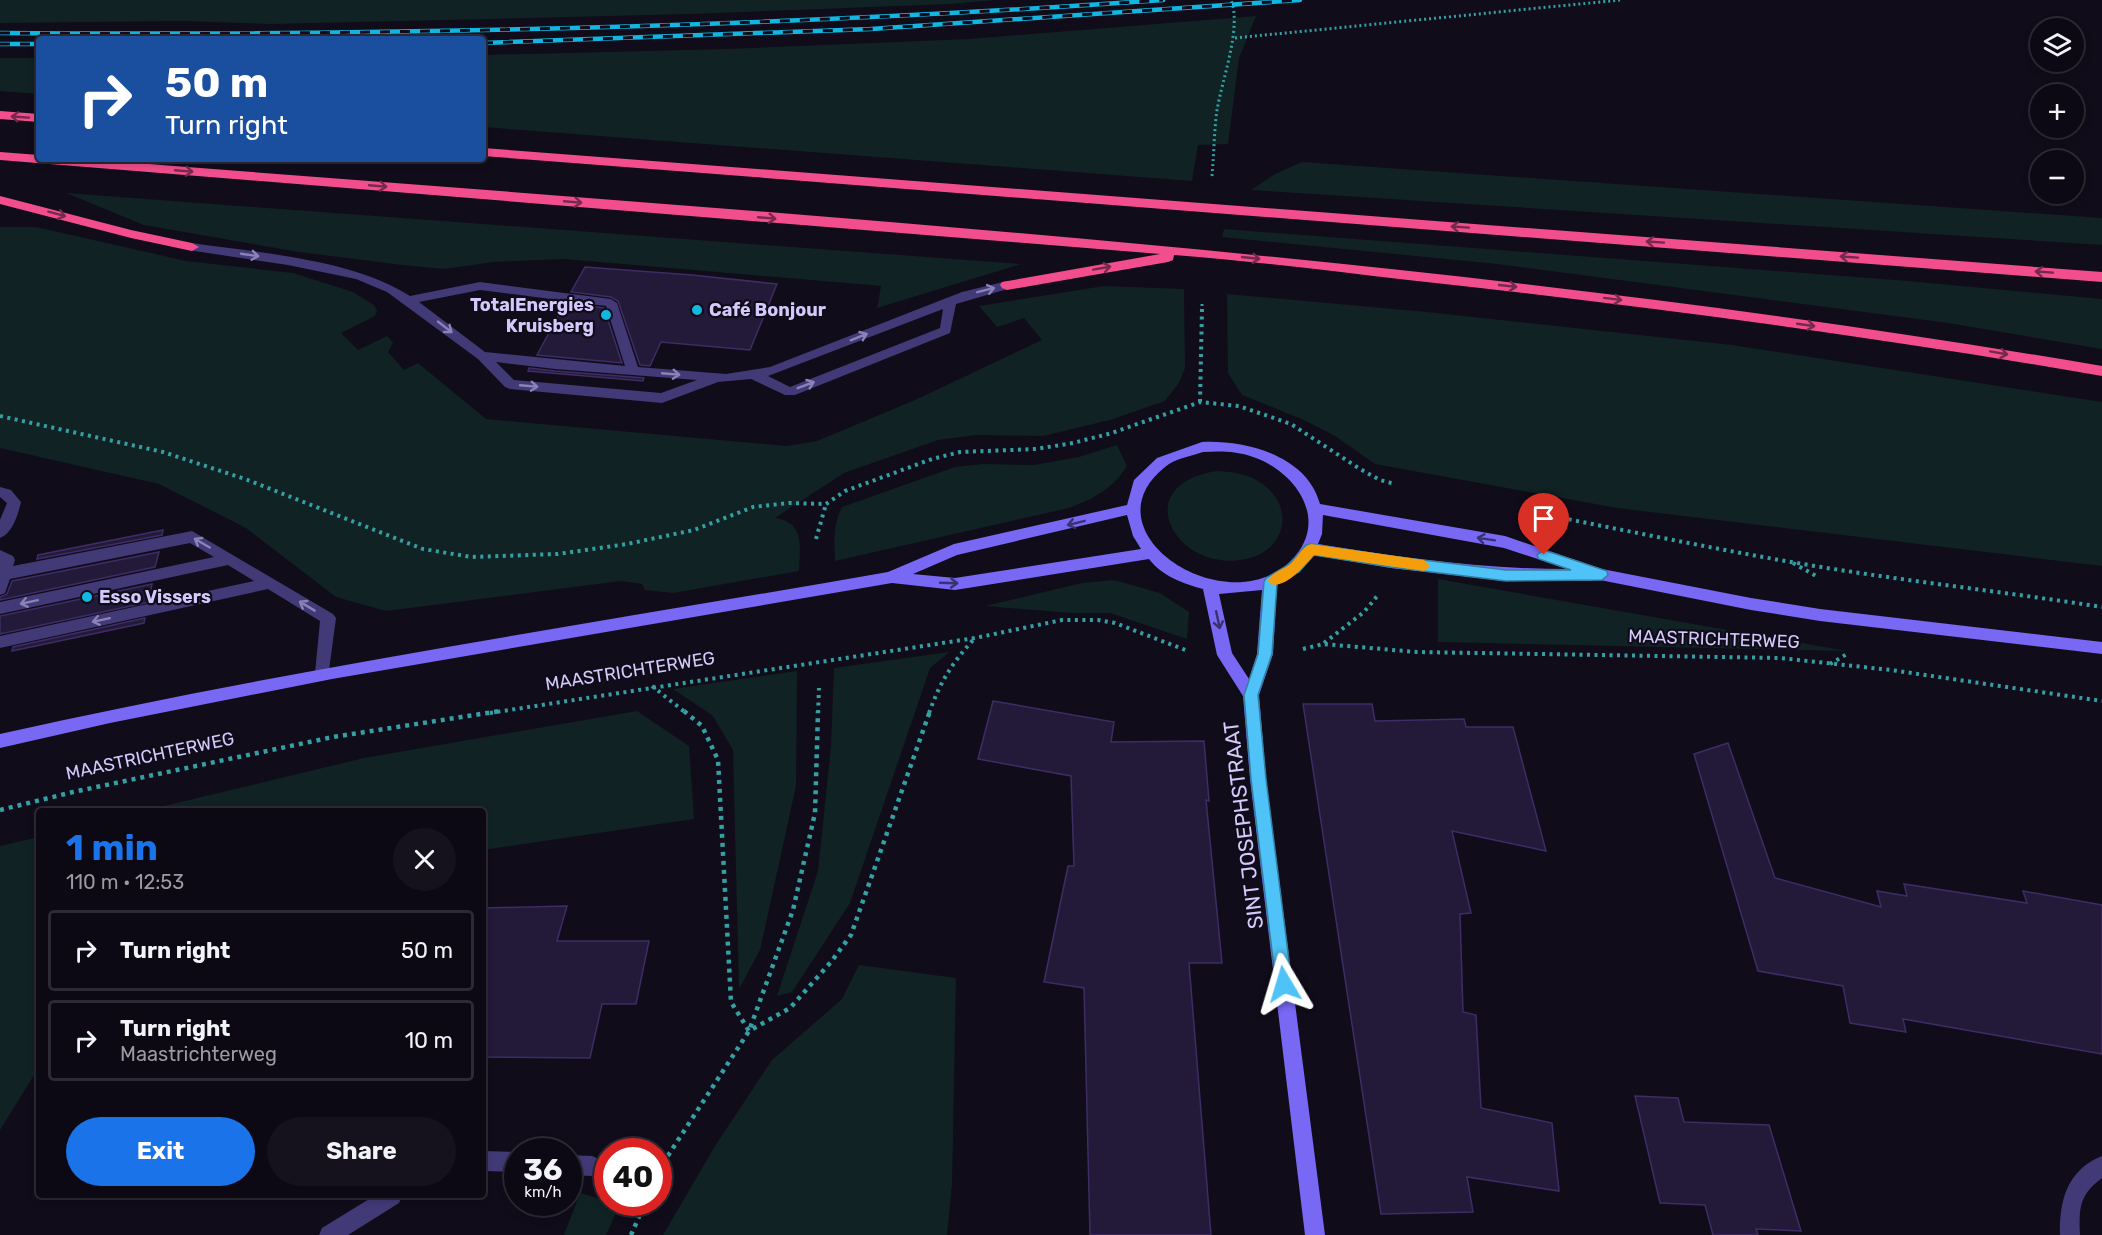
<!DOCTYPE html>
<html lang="en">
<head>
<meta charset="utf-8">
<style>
	body { margin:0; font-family:Rubik,sans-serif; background:#15121d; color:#f1f3f6; height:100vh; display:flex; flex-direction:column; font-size:22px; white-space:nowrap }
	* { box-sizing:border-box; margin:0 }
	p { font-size:20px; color:#9a9aa0 }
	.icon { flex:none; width:33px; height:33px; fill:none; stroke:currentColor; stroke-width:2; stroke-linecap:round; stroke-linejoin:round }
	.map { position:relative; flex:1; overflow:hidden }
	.details { position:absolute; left:36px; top:808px; width:450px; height:390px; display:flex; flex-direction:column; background:#0c0914; border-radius:6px; box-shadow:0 3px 9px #0003,0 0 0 2px #2c2a34 }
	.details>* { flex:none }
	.top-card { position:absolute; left:36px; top:36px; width:450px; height:126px; border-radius:6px; box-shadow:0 3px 9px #0003,0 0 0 2px #2c2a34; background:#1a4fa0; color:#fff; overflow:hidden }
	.fabs { position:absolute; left:2030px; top:18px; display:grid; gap:12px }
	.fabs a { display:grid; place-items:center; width:54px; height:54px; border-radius:50%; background:#0c0914; box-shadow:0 3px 9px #0003,0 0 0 2px #2c2a34; font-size:30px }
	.speed { position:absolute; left:504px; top:1138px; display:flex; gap:12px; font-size:30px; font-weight:700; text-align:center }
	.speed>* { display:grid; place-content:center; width:78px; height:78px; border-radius:50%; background:#0c0914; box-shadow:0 3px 9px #0003,0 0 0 2px #2c2a34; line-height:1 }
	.speed small { font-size:15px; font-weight:400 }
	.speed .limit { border:9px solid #d22; background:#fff; color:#111 }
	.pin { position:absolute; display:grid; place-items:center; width:51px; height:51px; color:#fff; margin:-62px -26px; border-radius:50% 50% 50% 0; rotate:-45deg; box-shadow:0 0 6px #0007 }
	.pin .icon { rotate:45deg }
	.me { position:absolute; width:66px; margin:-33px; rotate:353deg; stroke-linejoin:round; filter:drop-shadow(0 0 4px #0008) }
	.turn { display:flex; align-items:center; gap:21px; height:126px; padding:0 30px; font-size:27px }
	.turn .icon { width:78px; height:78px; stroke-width:2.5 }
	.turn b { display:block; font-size:42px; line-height:51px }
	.round { display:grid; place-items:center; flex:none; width:63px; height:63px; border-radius:32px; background:#15121d }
	.summary { display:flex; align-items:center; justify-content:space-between; height:102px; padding:0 30px }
	h1 { font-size:36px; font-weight:700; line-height:45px; color:#1a73e8 }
	.button { display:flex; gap:12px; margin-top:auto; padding:12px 30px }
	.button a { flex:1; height:69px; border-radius:36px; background:#1a73e8; color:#fff; font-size:24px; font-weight:700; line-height:69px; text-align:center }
	.button a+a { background:#15121d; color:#f1f3f6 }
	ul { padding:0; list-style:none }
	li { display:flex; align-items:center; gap:18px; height:81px; margin:0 12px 9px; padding:0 18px; border:3px solid #2c2a34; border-radius:6px }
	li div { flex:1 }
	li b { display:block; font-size:22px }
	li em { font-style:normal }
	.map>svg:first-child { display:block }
	.green { fill:#102224 }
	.building { fill:#231a3a; stroke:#3d2d64; stroke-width:1.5 }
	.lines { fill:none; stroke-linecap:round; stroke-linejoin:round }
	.path-far2 { stroke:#35a0a3; stroke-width:3; stroke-dasharray:2 3; stroke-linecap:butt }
	.path-far1 { stroke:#35a0a3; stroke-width:4; stroke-dasharray:3 4.5; stroke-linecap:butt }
	.path { stroke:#35a0a3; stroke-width:4.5; stroke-dasharray:4 5; stroke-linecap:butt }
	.lane { fill:#423a76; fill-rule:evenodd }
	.street { fill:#423a76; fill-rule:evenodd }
	.secondary { fill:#7868f4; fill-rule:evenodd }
	.highway { fill:#f24d8d; fill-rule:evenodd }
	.rail-casing { stroke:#11b7e0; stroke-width:4.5 }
	.rail { stroke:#100c1a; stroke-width:3; stroke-dasharray:10; stroke-linecap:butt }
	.oneway { stroke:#76294e }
	.oneway2 { stroke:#8b82b8 }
	.oneway3 { stroke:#3a3171 }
	.route { fill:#4fc3f7; stroke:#337fa1; stroke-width:1.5 }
	.slow { fill:#f59e0b }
	.poi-dot { fill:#11b7e0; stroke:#100c1a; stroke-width:2 }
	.labels { text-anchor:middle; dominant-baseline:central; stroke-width:4.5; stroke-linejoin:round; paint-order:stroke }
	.poi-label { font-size:18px; font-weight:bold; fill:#d4c9fb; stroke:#100c1a; text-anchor:start }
	.street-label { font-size:18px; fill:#d4c9fb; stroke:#100c1a }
	.near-street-label { font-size:21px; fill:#d4c9fb; stroke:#100c1a }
</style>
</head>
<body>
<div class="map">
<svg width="2102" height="1235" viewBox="0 0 2102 1235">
	<rect width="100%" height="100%" fill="#100c1a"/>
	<!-- green -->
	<g class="green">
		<polygon points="0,0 996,0 950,4 689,14 446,20 271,24 183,21 0,23"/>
		<polygon points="1256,16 1239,58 1228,144 1198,145 1192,181 483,127 483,55 726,49 968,39"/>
		<polygon points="0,58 39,58 39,94 0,91"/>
		<polygon points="1302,162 2102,218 2102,245 1251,190 1275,174"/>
		<polygon points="66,193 1021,264 877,308 881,286 564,259 493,262 444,269 402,265 299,252 144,225"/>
		<path d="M0 227H36L186 261 293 273 353 292 374 305 377 311 375 316 341 333 358 350 387 336 393 342 388 352 404 370 418 363 486 419 787 446 817 441 915 400 1042 340 1024 318 997 327 979 306 1104 286 1184 289 1185 368 1179 383 1165 401 1110 420 1043 436 976 435 938 440 844 473 775 518C805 523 800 545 799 571L673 593 645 590 642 584 621 581 386 611 336 597 246 528 159 484 0 448Z"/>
		<polygon points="1224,229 1908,281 2102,299 2102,349 1948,323 1497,264 1222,237"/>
		<polygon points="1227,294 1427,312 1732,345 2102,402 2102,566 1617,508 1375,464 1335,436 1304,420 1242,395 1228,373"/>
		<path d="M1117 445 1127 466C1113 489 1093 499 1069 508L835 561C834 541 833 525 842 507L955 467 983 464 1034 465 1079 457Z"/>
		<path d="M1217 471C1234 472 1250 474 1264 485 1294 508 1286 548 1250 558 1178 578 1124 485 1217 471Z"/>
		<polygon points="1438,579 1847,651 1438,642"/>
		<polygon points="1114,580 1160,593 1189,612 1187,639 1110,613 1073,613 985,606 1082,583"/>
		<polygon points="949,652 930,668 850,903 792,992 777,996 818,871 831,746 834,668"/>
		<polygon points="797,671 796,786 760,950 739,989 733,750 713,716 673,689"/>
		<polygon points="637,711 689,746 694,819 483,850 483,812 143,811 364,758"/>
		<polygon points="39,837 39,1067 0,1130 0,846"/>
		<polygon points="859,965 956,978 952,1185 947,1235 663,1235 715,1146 772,1060 842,999"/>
		<polygon points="580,1193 607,1201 608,1203 620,1204 606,1235 564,1235"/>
	</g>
	<!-- building -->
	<g class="building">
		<polygon points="585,267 692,275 777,284 750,350 661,342 650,366 640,365 618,301 611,297 571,292"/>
		<polygon points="565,303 604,308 622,363 537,355"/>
		<polygon points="529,368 555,371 644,378 643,381 528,371"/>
		<polygon points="163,530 162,535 37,559 38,555"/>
		<polygon points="159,552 155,567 0,600 0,597 7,594 12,581"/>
		<polygon points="152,584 149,602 0,634 0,616"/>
		<polygon points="145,618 144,623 12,651 13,647"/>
		<polygon points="993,701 1114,722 1111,742 1204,741 1209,801 1206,800 1222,963 1189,963 1211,1235 1090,1235 1084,988 1044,982 1068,866 1074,866 1071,776 978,759"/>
		<polygon points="1303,704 1372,704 1375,721 1464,719 1466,727 1513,727 1546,851 1452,831 1471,913 1460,914 1463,1012 1476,1015 1481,1108 1552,1123 1559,1191 1467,1177 1473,1212 1381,1214"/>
		<polygon points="1728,743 1775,878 1881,907 1877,891 1907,896 1904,884 2027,903 2023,891 2102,905 2102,1054 1903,1019 1906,1032 1850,1023 1843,986 1758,971 1694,754"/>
		<polygon points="567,906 557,941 649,941 636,1004 602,1004 590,1058 483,1057 483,908"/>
		<polygon points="1635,1096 1678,1098 1684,1122 1769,1125 1801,1231 1756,1229 1758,1235 1713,1235 1705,1205 1660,1203"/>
	</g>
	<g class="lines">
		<!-- path-far2 -->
		<g class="path-far2">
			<polyline points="1235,38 1620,0"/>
			<path d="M1212 176C1214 154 1214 132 1217 110 1222 80 1242 27 1231 0"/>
			<polyline points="1202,304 1202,310"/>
		</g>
		<!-- path-far1 -->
		<g class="path-far1">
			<polyline points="1200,402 1202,309"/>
			<polyline points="0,416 163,452 245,479 423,549 471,557 558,554 627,544 694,530 753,507 789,503 826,504 845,491 932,459 960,452 1036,449 1073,443 1112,433 1200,402 1239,406 1291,424 1360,469 1380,480 1395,484"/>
			<path d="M1532 512C1618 529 1705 547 1791 562 1895 580 1999 591 2102 607"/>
			<polyline points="816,539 826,504"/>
			<polyline points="1793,563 1818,577"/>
			<polyline points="1324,643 1364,612 1378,595"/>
			<polyline points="1303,649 1323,644 1417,652 1780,658 1891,670 2102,701"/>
			<polyline points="1830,664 1847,654"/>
			<polyline points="652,686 686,713"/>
			<polyline points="490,713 975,638 1062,620 1098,620 1115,623 1188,651"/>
			<polyline points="818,713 819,688"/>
			<path d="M929 713C940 682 952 663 974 639"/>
		</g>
		<!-- path -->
		<g class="path">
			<polyline points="684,711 702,726 718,760 731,1002 749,1031 790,1008 831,962 851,935 930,711"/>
			<polyline points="0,810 73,792 333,737 500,711"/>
			<polyline points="658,1171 749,1031 793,910 815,813 818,711"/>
			<polyline points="631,1235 645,1203"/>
		</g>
		<!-- lane -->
		<g class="lane">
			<path d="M192 243C260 253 352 259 410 296L480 282 611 299 617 303 638 367 726 374 770 367 962 292 1007 281 1013 285 1011 288 956 304 950 333 795 395H785L751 379 718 382 662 403 510 389 505 387 478 359 387 292 356 279 288 265 188 250V244ZM480 290 606 306 625 366 485 352 419 302ZM943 309 940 328 790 387 768 376ZM496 362 555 369 697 380 661 393 514 380Z"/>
			<path d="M0 487 11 490 21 502C18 514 13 533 0 538V520L7 503 0 497Z"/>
			<polygon points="192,531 333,614 336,618 328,678 323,680 318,678 315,673 320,621 268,589 0,648 0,636 254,581 228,565 0,614 0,602 214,557 190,543 10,579 5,593 0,595 0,550 13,556 15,560 13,566"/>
		</g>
		<!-- street -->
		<g class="street">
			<polygon points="483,1151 518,1152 518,1172 483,1171"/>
			<polygon points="568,1155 592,1156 599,1159 602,1166 599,1173 592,1176 568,1175"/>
			<path d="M2102 1156V1178C2079 1195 2079 1208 2080 1235H2060C2059 1201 2067 1170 2102 1156Z"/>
			<polygon points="374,1196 402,1196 399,1203 348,1235 319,1235 322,1228"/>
		</g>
		<!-- secondary -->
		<path class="secondary" d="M1202 442C1245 440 1307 455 1320 504L1505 536 1602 569 1751 598 1820 609 2102 642V654L1820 621 1751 610 1595 579 1590 581H1507L1391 568 1313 555 1302 569 1277 584 1273 654 1259 695 1266 779 1325 1235H1305L1250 779 1243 696 1217 655 1203 589C1184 584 1162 576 1149 559L955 590 892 583 332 679 110 723 0 748V734C294 668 591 624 888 572L954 544 1127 505 1134 480 1157 458ZM1203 452C1220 451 1237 451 1253 457 1293 470 1328 516 1296 555 1235 630 1081 534 1165 467 1174 459 1191 456 1203 452ZM1127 515 1133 536 1141 549 955 578 913 574 957 555ZM1323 515 1504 548 1568 569C1482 569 1402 558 1318 544L1322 534ZM1262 590 1257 654 1249 679 1232 653 1219 594Z"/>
		<!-- highway -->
		<g class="highway">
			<polygon points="0,111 39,114 39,122 0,119"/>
			<polygon points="483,148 2102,272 2102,282 483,156"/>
			<path d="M0 152 39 155V159H86C759 213 1435 252 2102 366V376C1872 336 1640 305 1408 280 1330 271 1252 261 1174 255L1173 260 1168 262 1007 290 1002 288 1000 285 1002 282 1160 254 0 160Z"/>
			<polygon points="0,196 131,230 192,243 199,247 192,251 131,238 0,204"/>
		</g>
		<defs>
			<g id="rail">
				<path d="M0 33C388 36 776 27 1163 0"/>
				<polyline points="483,43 871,29 1300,0"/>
				<polyline points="0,44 39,44"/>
			</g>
		</defs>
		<!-- rail casing -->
		<use href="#rail" class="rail-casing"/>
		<!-- rail -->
		<use href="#rail" class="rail"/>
	</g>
	<!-- one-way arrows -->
	<defs><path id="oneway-shaft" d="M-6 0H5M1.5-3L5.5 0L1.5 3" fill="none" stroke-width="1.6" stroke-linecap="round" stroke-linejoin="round" transform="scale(1.5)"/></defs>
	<g class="oneway">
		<use href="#oneway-shaft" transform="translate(20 117) rotate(-176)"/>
		<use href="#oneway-shaft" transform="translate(184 171) rotate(5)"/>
		<use href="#oneway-shaft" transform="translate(378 186) rotate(5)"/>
		<use href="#oneway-shaft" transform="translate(573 202) rotate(5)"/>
		<use href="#oneway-shaft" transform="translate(57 214) rotate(15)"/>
		<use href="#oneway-shaft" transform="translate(767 218) rotate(5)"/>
		<use href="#oneway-shaft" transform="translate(1460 227) rotate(-176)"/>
		<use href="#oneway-shaft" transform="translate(1655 242) rotate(-176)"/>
		<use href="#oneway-shaft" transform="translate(1849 257) rotate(-176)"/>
		<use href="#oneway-shaft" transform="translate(1251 258) rotate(6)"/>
		<use href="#oneway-shaft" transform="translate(1102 268) rotate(-10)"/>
		<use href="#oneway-shaft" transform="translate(2044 272) rotate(-176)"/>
		<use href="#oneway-shaft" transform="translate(1508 286) rotate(6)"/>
		<use href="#oneway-shaft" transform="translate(1613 299) rotate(7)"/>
		<use href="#oneway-shaft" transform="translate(1806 325) rotate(8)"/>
		<use href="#oneway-shaft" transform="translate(1999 353) rotate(10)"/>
	</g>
	<g class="oneway2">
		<use href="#oneway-shaft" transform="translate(250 255) rotate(8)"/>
		<use href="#oneway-shaft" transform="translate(986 290) rotate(-14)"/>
		<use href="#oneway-shaft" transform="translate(445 327) rotate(38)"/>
		<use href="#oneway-shaft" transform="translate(859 337) rotate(-22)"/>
		<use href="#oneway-shaft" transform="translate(671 374) rotate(5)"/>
		<use href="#oneway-shaft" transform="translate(806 385) rotate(-21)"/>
		<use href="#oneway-shaft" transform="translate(529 386) rotate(5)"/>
		<use href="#oneway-shaft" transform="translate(202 543) rotate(-150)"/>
		<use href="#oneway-shaft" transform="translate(29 602) rotate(168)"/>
		<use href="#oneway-shaft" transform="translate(307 606) rotate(-149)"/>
		<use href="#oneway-shaft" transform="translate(101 620) rotate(168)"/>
	</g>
	<g class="oneway3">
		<use href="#oneway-shaft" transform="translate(1076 523) rotate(166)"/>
		<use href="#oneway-shaft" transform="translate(1486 539) rotate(-171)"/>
		<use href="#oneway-shaft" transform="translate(949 583) rotate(2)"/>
		<use href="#oneway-shaft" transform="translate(1218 620) rotate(78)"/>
	</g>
	<!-- route -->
	<polygon class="route" points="1311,544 1390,556 1506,570 1571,570 1539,559 1537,555 1544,550 1607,571 1608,575 1602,580 1506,581 1390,567 1314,555 1299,572 1277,584 1272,654 1258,695 1266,779 1292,984 1290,990 1284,992 1278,990 1276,984 1251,779 1244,695 1258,654 1264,582 1266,578 1290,564 1306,545"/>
	<!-- slow -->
	<path class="slow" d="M1311 544 1424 560 1430 566 1424 571 1314 555C1304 566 1286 589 1270 584L1268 580C1273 572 1282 570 1289 565 1297 559 1301 547 1311 544Z"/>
	<!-- markers -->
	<g class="poi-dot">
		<circle cx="697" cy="310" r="6"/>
		<circle cx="606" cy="315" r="6"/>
		<circle cx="87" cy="597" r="6"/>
	</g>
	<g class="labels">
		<!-- poi labels -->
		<g class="poi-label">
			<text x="594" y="305" text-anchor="end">TotalEnergies<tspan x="594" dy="21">Kruisberg</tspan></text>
			<text x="709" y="310">Café Bonjour</text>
			<text x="99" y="597">Esso Vissers</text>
		</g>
		<!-- street labels -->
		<g class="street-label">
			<text transform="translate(1714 639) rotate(2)">MAASTRICHTERWEG</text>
			<text transform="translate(630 671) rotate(-9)">MAASTRICHTERWEG</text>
			<text transform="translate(150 756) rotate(-12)">MAASTRICHTERWEG</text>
		</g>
		<!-- near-street labels -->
		<g class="near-street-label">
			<text transform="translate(1243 825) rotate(-97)">SINT JOSEPHSTRAAT</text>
		</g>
	</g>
</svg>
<div class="fabs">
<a><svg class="icon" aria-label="layers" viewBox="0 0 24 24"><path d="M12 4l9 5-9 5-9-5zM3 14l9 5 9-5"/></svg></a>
<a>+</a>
<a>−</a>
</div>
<div class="speed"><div>36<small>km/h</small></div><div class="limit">40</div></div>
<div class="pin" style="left:1544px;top:555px;background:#d93025"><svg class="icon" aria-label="arrive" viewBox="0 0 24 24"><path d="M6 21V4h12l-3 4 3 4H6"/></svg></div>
<svg class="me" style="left:1284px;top:984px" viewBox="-20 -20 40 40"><path d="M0-17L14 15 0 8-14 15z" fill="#4fc3f7" stroke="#fff" stroke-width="4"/></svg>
<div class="top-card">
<div class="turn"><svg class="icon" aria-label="right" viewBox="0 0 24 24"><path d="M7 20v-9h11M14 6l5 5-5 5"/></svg><div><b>50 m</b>Turn right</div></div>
</div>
<section class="details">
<div class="summary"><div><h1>1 min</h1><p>110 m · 12:53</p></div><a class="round"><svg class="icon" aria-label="close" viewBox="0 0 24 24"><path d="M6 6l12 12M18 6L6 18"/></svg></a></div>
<ul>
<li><svg class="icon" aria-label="right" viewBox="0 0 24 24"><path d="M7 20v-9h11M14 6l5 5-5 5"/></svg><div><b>Turn right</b></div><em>50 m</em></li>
<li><svg class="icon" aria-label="right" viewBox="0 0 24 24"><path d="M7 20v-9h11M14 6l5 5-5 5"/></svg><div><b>Turn right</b><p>Maastrichterweg</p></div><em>10 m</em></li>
</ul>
<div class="button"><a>Exit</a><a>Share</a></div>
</section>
</div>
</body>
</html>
